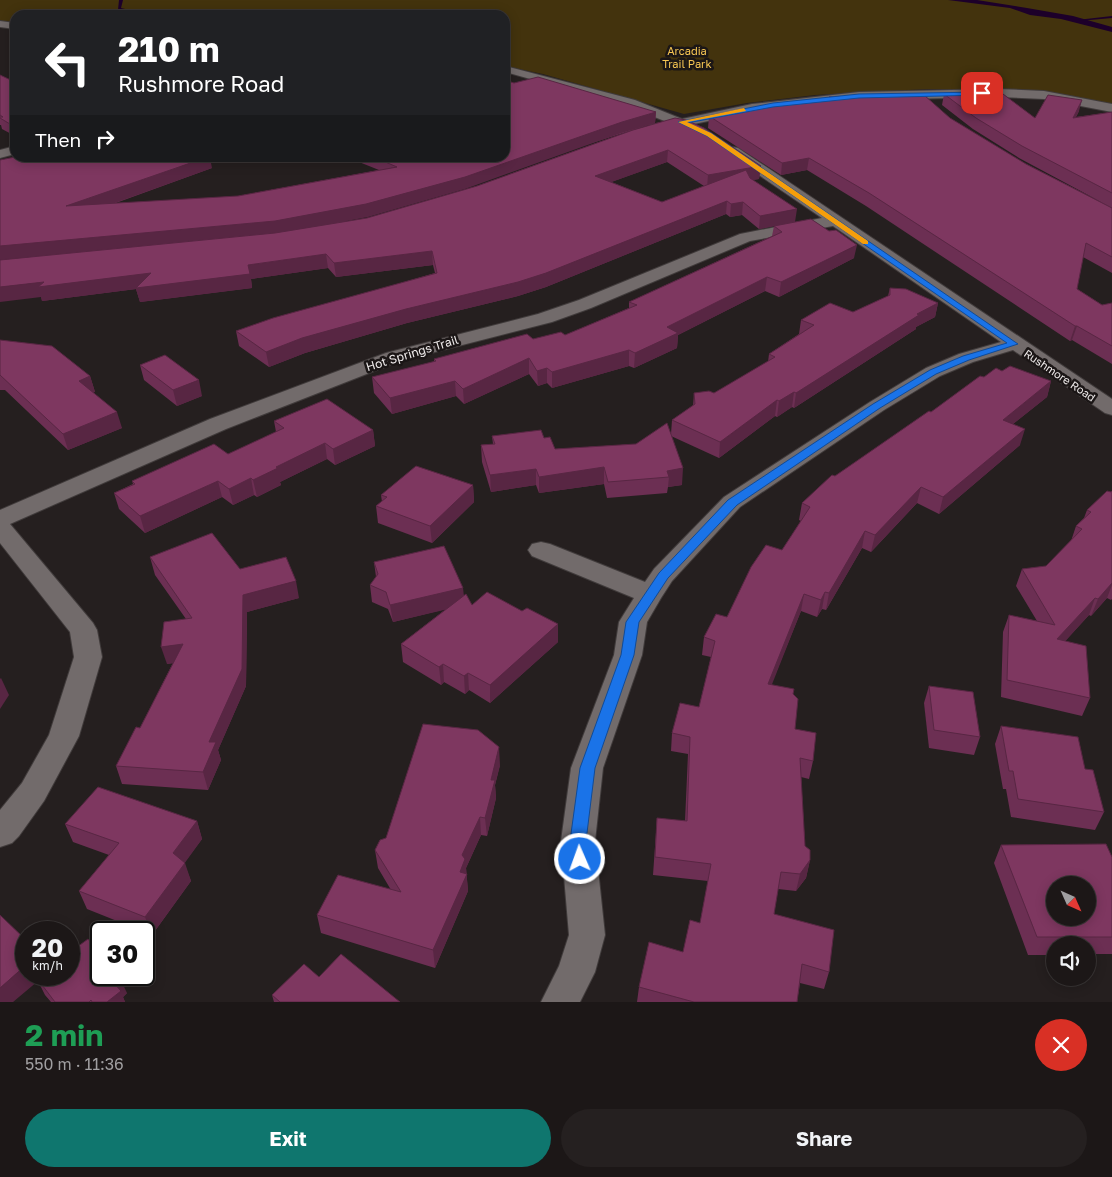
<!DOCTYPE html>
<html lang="en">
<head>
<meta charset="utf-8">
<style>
	body { margin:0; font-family:"Golos Text",sans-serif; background:#252020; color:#f1f3f6; height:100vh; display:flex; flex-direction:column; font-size:19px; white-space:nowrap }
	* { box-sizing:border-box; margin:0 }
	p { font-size:16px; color:#a09fa1 }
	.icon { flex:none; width:28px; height:28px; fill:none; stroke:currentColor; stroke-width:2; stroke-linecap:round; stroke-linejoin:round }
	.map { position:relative; height:1002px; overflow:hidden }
	.side { display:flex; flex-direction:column; background:#1c1717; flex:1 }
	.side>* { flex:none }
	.hud { position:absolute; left:10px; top:10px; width:500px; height:152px; border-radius:15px; box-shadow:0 2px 12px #0003,0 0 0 1px #3a3636; background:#202124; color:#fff; overflow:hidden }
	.needle { width:32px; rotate:135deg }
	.fabs { position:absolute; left:1046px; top:876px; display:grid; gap:10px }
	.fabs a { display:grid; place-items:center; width:50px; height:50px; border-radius:50%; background:#1c1717; box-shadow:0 2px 12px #0003,0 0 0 1px #3a3636; font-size:25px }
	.speed { position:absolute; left:15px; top:921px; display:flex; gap:10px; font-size:25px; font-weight:700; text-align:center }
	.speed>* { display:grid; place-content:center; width:65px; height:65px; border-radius:50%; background:#1c1717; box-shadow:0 2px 12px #0003,0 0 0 1px #3a3636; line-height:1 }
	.speed small { font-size:12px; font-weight:400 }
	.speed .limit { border:2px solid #111; border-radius:8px; background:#fff; color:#111 }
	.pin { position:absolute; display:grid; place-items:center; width:42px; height:42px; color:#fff; margin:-21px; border-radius:10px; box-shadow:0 2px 8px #0006 }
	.me { position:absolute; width:55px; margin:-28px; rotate:358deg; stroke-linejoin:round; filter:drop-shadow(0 0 4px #0008) }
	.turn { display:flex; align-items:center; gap:18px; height:105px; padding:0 25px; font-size:22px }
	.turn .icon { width:65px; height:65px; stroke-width:2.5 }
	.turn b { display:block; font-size:35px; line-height:42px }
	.then { display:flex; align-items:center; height:48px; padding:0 25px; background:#0003; gap:10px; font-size:19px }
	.round { display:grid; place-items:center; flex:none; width:52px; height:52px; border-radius:26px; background:#252020 }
	.overview { display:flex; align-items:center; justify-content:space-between; height:85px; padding:0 25px }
	h1 { font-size:30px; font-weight:700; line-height:38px; color:#1e9e55 }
	.action { display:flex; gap:10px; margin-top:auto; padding:10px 25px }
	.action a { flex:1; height:58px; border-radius:30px; background:#0f766e; color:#fff; font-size:20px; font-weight:700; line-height:58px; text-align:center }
	.action a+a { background:#252020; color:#f1f3f6 }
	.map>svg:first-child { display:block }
	.green { fill:#43330d }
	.water { fill:#1d002a }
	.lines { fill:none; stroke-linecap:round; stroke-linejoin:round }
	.stream { fill:#1d002a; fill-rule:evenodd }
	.minor-casing { stroke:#403b3b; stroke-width:2 }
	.minor { fill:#726b6b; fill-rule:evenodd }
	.wall { fill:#6c2f53; fill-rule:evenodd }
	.shaded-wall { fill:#582643 }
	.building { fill:#7e3760; stroke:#582643; fill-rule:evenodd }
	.route { fill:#1a73e8; stroke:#114b97 }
	.slow { fill:#f59e0b }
	.labels { text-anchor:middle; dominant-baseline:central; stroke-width:5; stroke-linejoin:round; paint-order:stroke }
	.far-park-label { font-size:11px; fill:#f7c653; stroke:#1b1616 }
	.far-street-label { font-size:11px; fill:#f0ecec; stroke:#1b1616 }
	.street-label { font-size:12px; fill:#f0ecec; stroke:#1b1616 }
</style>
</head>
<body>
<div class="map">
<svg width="1112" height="1002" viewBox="0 0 1112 1002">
	<rect width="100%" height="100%" fill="#251f1f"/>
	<!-- green -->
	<polygon class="green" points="0,0 1112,0 1112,104 1023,91 980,89 928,89 815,95 747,103 684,114 543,74 505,66 505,15 15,15 15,23 0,21"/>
	<!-- water -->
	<polygon class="water" points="948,0 977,0 1027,8 1073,16 1112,27 1112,32 1061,19 1030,15 1010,8"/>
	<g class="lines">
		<!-- stream -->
		<g class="stream">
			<polygon points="119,0 123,0 121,8 150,15 143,15 118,10"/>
			<polygon points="1112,16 1112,18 1079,21 1077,20"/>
		</g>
		<defs>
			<g id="minor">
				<polygon points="0,21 15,23 15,29 0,27"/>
				<polygon points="505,66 635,100 682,119 752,104 859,92 998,89 1044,91 1112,104 1112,112 1044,99 998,97 859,100 752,112 655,132 648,128 650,125 667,122 627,106 505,72"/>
				<polygon points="15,146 15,154 0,158 0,150"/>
				<polygon points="733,147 738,148 1112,399 1112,415 1105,413 1013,350 973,362 940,376 884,410 740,507 672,581 661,598 647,622 642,655 603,768 595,841 605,935 595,972 580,1002 541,1002 559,966 569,935 561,841 571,768 614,655 619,622 634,598 532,556 528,550 532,544 541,542 550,544 645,582 654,569 724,497 870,402 926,368 959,354 1001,342 833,226 750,241 591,308 552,322 400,361 226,429 10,524 93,623 97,630 102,657 79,736 44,801 19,836 12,843 0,847 0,810 22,783 49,735 74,657 70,632 0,543 0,510 210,419 386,353 538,314 579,300 740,234 822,218 728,154 726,151"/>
			</g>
		</defs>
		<!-- minor casing -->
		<use href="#minor" class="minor-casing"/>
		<!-- minor -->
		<use href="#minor" class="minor"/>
	</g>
	<!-- wall -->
	<g class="wall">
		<polygon points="0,75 15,82 15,136 2,129 1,125 0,125"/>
		<path d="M514 83 656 112 655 123 339 223 367 218 477 186 633 130 761 166 759 179 752 180 795 222 854 258 779 297 765 291 678 335 677 348 634 368 629 366 552 388 547 383 538 386 529 374 464 404 456 396 392 414 374 393 372 377 434 362V359L533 339 565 335 629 308V302L772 236 774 226 759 229 742 215 730 217 726 214 546 287 518 296 407 323 305 353 269 367 239 346 236 331 435 273 433 265 336 277 328 268 251 279 252 288 140 302 136 289 42 301 15 157 212 168 113 204 238 196 379 170 349 158H505ZM667 162 704 186 662 202 611 182Z"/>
		<polygon points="944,94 1035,118 1079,111 1076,117 1112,112 1112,273 1083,257 1077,289 1102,305 1112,303 1112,364 1072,340 1070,341 866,206 807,170 781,175 708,128 709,116 829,100 829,97 950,118 1026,164 1103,203 1019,158 973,129 942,105"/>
		<polygon points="890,288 938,303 935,317 916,327 916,329 794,408 792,407 777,417 775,416 719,458 671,436 682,485 668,487 667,493 607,498 604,484 539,493 536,485 491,492 482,462 481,445 493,444 492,436 544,438 555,449 636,444 671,434 672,420 693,406 694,393 714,393 768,362 769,354 799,334 801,320 853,312 888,296"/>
		<polygon points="0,340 90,376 95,392 93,392 122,428 68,450 5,390 0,390"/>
		<polygon points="140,365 202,396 177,406 144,380"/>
		<polygon points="1002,371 1051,381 1047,397 1013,424 1020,445 939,514 917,503 871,552 862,548 826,610 822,609 817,617 801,611 771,685 793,694 795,729 813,761 809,779 801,777 805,846 810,860 806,878 796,891 778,889 774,914 829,972 824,989 800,983 797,1002 637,1002 639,987 683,952 700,923 708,881 653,875 657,818 685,821 688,754 671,751 672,733 699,707 711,657 702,655 704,637 727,617 782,550 801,521 799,520 802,503 835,476 931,412 984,377"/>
		<polygon points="274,421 373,430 375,446 335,465 327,459 280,482 281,485 257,497 254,495 233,505 222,497 145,533 119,509 114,493 133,484 132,481 228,454 276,432"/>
		<polygon points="473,485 474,502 432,543 378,523 376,506 382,502 381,495"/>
		<polygon points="1112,491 1112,599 1111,600 1107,598 1091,616 1089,615 1065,641 1090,698 1082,716 1001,697 1003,632 1009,615 1037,621 1016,586 1022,569 1046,566 1071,541 1076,526 1084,518 1087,510"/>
		<polygon points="150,557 240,569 299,598 247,612 246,686 218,750 221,760 208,790 122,784 116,766 140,728 173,663 167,664 186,619 155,575"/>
		<polygon points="374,562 464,595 472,605 558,642 490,703 469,690 465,694 444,682 441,685 403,662 401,644 446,609 393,622 388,609 372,602 370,585 376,577"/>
		<polygon points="929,686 980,737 974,755 929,748 924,703"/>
		<polygon points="1001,726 1085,769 1104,812 1095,830 1011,817 1006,789 1003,789 995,744"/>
		<polygon points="500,765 495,785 496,798 487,836 481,835 466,868 468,891 435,968 321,933 317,915 391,890 378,868 375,850 386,838"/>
		<polygon points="197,821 202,839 184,863 191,881 152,935 87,909 79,891 109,855 73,842 65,824"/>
		<polygon points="1001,845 1112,857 1112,954 1088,954 1088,945 1055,945 1055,955 1028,955 994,863"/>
		<polygon points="26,975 127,993 123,997 125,1002 51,1002 45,995 38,981"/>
		<polygon points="319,977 400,1002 274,1002 272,995"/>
	</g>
	<!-- shaded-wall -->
	<g class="shaded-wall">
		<polygon points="1082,100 1079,111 1070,129 1073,118"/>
		<polygon points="656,112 655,123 621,133 465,189 368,217 277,234 0,260 0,246 622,122"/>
		<polygon points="668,150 667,162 595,188 595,176"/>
		<polygon points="205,158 210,158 212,168 70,219 66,206"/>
		<polygon points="809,158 807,170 781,175 782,163"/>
		<polygon points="761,166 759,179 707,188 708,175"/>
		<polygon points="727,201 726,214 546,287 518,296 407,323 305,353 269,367 266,352 302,338"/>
		<polygon points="743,202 742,215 730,217 731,204"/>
		<polygon points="797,209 795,222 759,229 760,216"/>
		<polygon points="857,245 854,258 779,297 781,282"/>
		<polygon points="432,251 433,265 336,277 334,263"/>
		<polygon points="326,254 328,268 251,279 252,288 140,302 136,289 42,301 41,297 0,302 0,287 44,282 248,265"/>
		<polygon points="767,277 765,291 678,335 677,348 634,368 635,353 667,327"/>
		<polygon points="938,303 935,317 916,327 916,329 794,408 796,393 917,314"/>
		<polygon points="1075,326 1077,326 1072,340 1070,341"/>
		<polygon points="629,350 629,366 552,388 552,372"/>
		<polygon points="529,358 529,374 464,404 463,389"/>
		<polygon points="547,368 547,383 538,386 537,371"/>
		<polygon points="90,376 95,392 83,396 79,381"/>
		<polygon points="199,380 202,396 177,406 173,390"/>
		<polygon points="455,381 456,396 392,414 390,398"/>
		<polygon points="1051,381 1047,397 998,436 1003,420"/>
		<polygon points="794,392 792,407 777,417 779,401"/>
		<polygon points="777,400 775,416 719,458 720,442"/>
		<polygon points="117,412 122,428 68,450 63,434"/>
		<polygon points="1025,429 1020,445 939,514 943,497"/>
		<polygon points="373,430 375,446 335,465 333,449"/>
		<polygon points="325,443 327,459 280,482 281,485 257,497 253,480 276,467"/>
		<polygon points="604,467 604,484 539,493 539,477"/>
		<polygon points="683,468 682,485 668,487 669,477 667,471"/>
		<polygon points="536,469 536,485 491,492 490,475"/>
		<polygon points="251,478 254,495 233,505 229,489"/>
		<polygon points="218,481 222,497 145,533 140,516"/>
		<polygon points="473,485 474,502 432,543 430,526"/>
		<polygon points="921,487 917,503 871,552 875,535"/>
		<polygon points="865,531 862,548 826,610 829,593"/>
		<polygon points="296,581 299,598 247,612 246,686 218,750 221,760 208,790 203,772 209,742 243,595"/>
		<polygon points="1112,583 1112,585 1107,598 1091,616 1098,599"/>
		<polygon points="463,588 465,605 393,622 390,605"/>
		<polygon points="825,592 822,609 817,617 821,600"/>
		<polygon points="804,594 801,611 765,702 768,684"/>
		<polygon points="1095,598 1089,615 1051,657 1057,639"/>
		<polygon points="558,624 558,642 490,703 490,685"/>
		<polygon points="183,644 187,661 167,664 161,647"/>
		<polygon points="443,664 444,682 441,685 439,667"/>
		<polygon points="468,673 469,690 465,694 464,676"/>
		<polygon points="1,678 9,695 0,709 0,679"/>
		<polygon points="499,747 500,765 495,785 496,798 487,836 485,818 491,780"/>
		<polygon points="480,817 481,835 466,868 468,891 435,968 433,950 462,855"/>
		<polygon points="197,821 202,839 179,871 173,853"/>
		<polygon points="810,860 806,878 796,891 800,874"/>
		<polygon points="185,863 191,881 152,935 145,917"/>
		<polygon points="26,965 26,975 45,975 36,977 38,981 13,1002 0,1002 0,988"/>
		<polygon points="119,976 127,993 123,997 125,1002 107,1002 112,981"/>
	</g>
	<!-- building -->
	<g class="building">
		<polygon points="0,75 15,82 15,127 0,118 0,117 3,117 0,115"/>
		<polygon points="538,77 656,112 622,122 465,177 366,204 275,221 0,246 0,160 15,157 15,158 205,158 66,206 238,196 397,167 376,158 505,158 505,80 514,83"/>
		<polygon points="944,94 1003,94 1035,118 1048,95 1082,100 1073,118 1112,112 1112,193 1022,146 976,118"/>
		<polygon points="924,95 950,118 1026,164 1112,208 1112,257 1086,243 1077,289 1102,305 1112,303 1112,346 1077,326 1075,326 869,193 809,158 782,163 709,116 802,102 832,99 829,97"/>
		<polygon points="675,118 686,120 704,128 761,166 708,175 668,150 595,176 662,202 746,170 750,178 797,209 760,216 743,202 731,204 727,201 546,273 518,282 406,309 302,338 266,352 236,331 273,318 437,273 432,251 334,263 326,254 248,265 250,274 136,288 151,273 38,287 44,282 0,287 0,260 275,233 367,218 477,186 633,130"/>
		<polygon points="811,219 829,231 836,230 857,245 781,282 767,277 667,327 678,333 635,353 629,350 552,372 547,368 537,371 529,358 463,389 455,381 390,398 372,377 436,361 434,359 527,334 533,339 561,332 565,335 637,305 629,302 782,232 774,226"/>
		<polygon points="890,288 906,289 938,303 917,314 919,315 796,393 794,392 779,401 777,400 720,442 672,420 695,404 694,393 709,391 714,393 775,357 769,354 814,325 801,320 830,303 853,312 890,295"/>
		<polygon points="0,340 52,346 90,376 79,381 117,412 63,434 0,375"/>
		<polygon points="165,355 199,380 173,390 140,365"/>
		<polygon points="1010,366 1051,381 1003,420 1025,429 943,497 921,487 875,535 865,531 829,593 825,592 821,600 804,594 768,684 794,689 793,694 798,699 795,729 816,733 813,761 800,758 805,846 810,850 810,860 800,874 781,872 774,914 834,930 829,972 802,964 797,1002 694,1002 639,987 649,942 683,952 690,920 700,923 711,864 655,857 657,818 687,821 690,737 672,733 680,703 699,707 715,641 704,637 716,614 727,617 751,567 766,545 782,550 810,507 802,503 832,475 835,476 929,411 931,412 980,376 984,377 996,368 1002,371"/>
		<polygon points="327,399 373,430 333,449 325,443 276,467 278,468 253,480 251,478 229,489 218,481 140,516 114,493 135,484 132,481 214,444 228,454 284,428 274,421"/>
		<polygon points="667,423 683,468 667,471 669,477 608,482 604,467 539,477 536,469 490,475 481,445 495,444 492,436 541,430 544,438 550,437 555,449 636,444"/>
		<polygon points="416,466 473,485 430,526 376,506 387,497 381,495"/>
		<polygon points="1107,491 1111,492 1112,491 1112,583 1098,599 1095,598 1057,639 1086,646 1090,698 1007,680 1009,615 1055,625 1022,569 1046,566 1082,529 1076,526 1091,512 1087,510"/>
		<polygon points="212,533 240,569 286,557 296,581 243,595 242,669 209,742 216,742 203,772 116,766 136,727 140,728 183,644 161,647 164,622 192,618 150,557"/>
		<polygon points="444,546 463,588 390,605 386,592 370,585 378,574 374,562"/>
		<polygon points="487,592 522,611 527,608 558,624 490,685 468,673 464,676 443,664 439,667 401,644 466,594 472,605"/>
		<polygon points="929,686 973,692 980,737 934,730"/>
		<polygon points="423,724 478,730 499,747 491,780 495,780 485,818 480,817 462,855 465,859 460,872 467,874 433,950 317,915 338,875 401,892 375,850 380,840 386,838"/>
		<polygon points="1001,726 1078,737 1085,769 1093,770 1104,812 1018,799 1013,771 1009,771"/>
		<polygon points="98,787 197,821 173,853 185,863 145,917 79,891 119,843 65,824"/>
		<path d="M1106 844 1112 857V937H1037L1001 845ZM1055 885H1088V918H1055Z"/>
		<polygon points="0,915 26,940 26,965 0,988"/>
		<polygon points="88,939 101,955 101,975 118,975 119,976 112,981 121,991 107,1002 92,1002 91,1000 89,1002 55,1002 36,977 39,975 69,975 69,953"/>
		<polygon points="341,954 400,1002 280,1002 272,995 304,964 319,977"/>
	</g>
	<!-- route -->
	<polygon class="route" points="984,92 982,95 859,98 773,107 687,123 711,133 1018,344 969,360 936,374 880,408 737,505 668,578 639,622 634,655 595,768 586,841 588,859 585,864 580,866 574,864 570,841 580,768 621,655 626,622 659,573 728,500 873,404 930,370 963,356 1007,343 707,136 678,122 773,103 859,94"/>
	<!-- slow -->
	<polygon class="slow" points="744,108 746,111 687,122 711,133 868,241 868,244 863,244 707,136 678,122"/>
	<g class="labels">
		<!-- far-park labels -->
		<g class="far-park-label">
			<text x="687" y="50">Arcadia<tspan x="687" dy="13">Trail Park</tspan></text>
		</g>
		<!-- far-street labels -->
		<g class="far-street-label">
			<text transform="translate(1060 375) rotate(34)">Rushmore Road</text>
		</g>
		<!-- street labels -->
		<g class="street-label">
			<text transform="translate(412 353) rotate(-17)">Hot Springs Trail</text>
		</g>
	</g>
</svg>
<div class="fabs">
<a><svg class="needle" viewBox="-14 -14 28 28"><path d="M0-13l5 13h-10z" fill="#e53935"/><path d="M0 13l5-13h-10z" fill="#a09fa1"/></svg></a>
<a><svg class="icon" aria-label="sound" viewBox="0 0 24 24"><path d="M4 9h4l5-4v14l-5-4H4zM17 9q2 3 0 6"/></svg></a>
</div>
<div class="speed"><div>20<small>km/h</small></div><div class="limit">30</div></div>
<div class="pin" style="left:982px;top:93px;background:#d93025"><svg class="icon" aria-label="arrive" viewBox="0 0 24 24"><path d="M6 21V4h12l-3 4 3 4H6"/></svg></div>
<svg class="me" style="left:580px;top:859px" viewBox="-20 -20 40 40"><circle r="17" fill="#1a73e8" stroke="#fff" stroke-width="3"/><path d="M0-11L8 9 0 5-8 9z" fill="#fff"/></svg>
<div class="hud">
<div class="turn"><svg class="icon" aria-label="left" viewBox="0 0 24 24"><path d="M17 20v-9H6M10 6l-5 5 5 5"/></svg><div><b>210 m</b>Rushmore Road</div></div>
<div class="then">Then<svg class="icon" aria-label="right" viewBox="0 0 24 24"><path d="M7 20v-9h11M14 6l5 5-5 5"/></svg></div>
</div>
</div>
<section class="side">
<div class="overview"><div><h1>2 min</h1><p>550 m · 11:36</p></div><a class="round" style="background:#d93025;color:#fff"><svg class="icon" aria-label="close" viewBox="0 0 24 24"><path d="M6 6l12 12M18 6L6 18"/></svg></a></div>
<div class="action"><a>Exit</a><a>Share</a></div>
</section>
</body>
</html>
